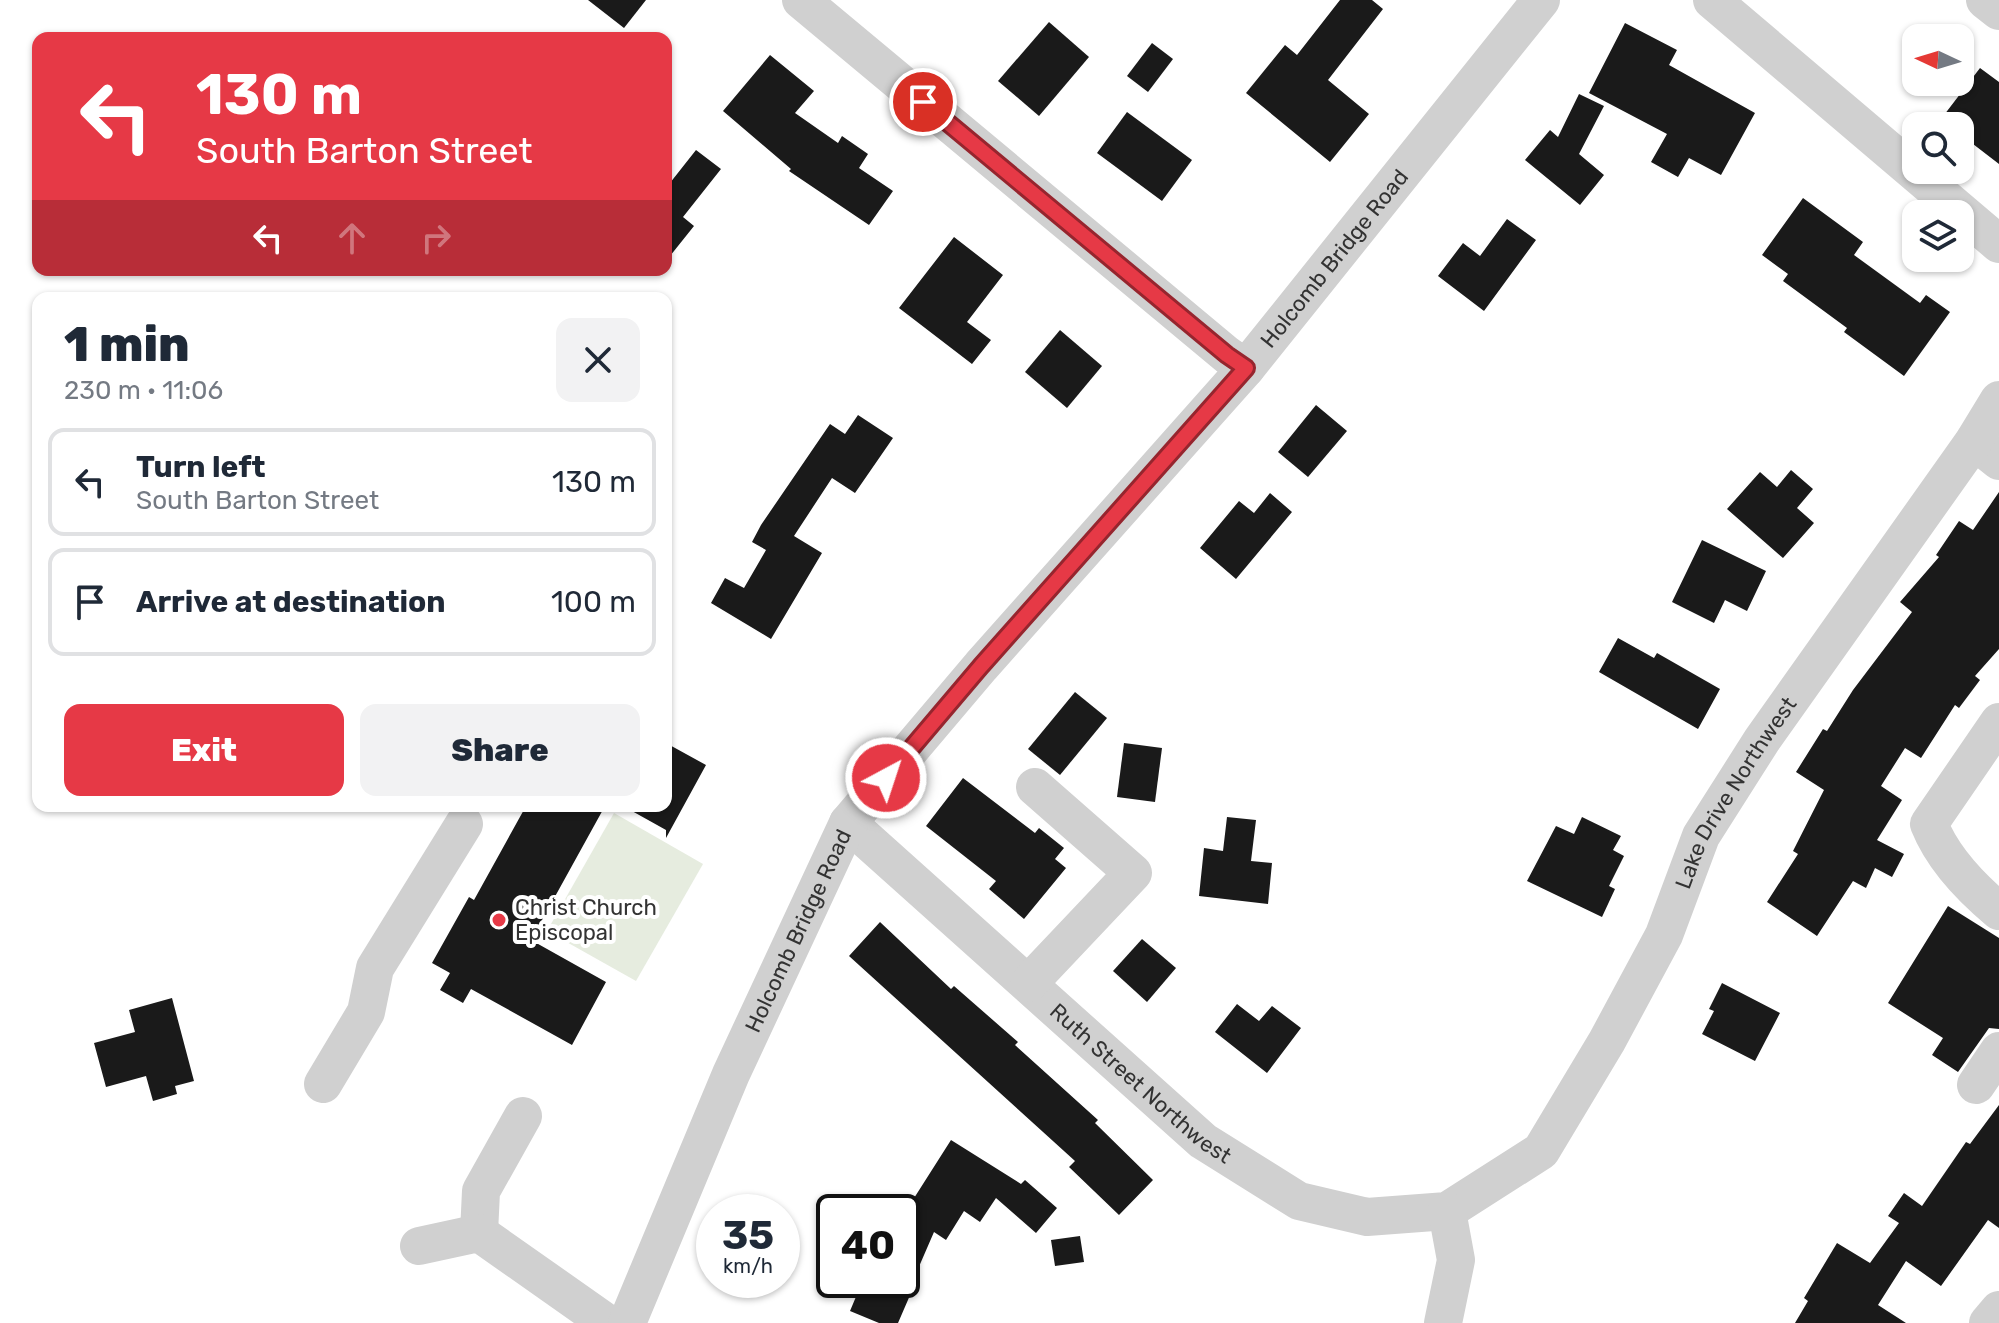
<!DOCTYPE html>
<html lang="en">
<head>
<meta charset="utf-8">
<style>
	body { margin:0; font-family:Rubik,sans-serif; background:#f2f2f3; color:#1f2937; height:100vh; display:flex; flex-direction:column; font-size:30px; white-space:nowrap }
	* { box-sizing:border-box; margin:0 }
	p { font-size:26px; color:#747a83 }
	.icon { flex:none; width:44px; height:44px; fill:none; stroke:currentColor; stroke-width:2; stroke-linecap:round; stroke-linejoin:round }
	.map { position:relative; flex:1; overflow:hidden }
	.drawer { position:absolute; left:32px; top:292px; width:640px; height:520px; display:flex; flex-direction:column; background:#fff; border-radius:16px; box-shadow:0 2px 6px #0004 }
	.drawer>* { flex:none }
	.top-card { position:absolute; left:32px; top:32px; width:640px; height:244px; border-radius:16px; box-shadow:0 2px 6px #0004; background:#e63946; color:#fff; overflow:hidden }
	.needle { width:52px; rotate:274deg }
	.tools { position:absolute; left:1902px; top:24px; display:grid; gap:16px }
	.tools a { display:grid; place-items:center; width:72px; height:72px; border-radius:16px; background:#fff; box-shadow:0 2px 6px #0004; font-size:40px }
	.speed { position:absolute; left:696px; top:1194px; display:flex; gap:16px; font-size:40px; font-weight:700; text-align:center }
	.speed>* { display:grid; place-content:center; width:104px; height:104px; border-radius:50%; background:#fff; box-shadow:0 2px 6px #0004; line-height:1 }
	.speed small { font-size:20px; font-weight:400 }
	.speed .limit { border:4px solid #111; border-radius:12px; background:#fff; color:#111 }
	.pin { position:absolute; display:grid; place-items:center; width:68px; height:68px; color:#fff; margin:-34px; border:4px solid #fff; border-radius:50%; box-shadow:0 2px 8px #0007 }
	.me { position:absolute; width:88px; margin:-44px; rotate:40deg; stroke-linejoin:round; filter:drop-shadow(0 0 6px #0008) }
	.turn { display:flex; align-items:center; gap:28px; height:168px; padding:0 32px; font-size:36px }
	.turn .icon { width:104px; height:104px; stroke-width:2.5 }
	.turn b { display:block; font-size:56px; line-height:68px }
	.lanes { display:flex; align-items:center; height:76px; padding:0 32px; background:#0003; justify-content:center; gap:40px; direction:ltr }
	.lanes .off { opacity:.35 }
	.round { display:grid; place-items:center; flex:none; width:84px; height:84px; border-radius:16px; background:#f2f2f3 }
	.overview { display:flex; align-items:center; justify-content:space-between; height:136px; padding:0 32px }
	h1 { font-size:48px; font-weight:800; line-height:60px }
	.cta { display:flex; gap:16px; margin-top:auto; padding:16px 32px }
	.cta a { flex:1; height:92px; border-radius:16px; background:#e63946; color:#fff; font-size:32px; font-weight:800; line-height:92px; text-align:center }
	.cta a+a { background:#f2f2f3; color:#1f2937 }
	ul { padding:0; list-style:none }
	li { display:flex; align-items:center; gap:24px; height:108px; margin:0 16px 12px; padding:0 16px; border:4px solid #e0e1e3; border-radius:16px }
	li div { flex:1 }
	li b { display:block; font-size:30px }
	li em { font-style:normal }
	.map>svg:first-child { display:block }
	.green { fill:#e6ecdf }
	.building { fill:#1a1a1a }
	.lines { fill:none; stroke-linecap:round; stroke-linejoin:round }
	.minor { stroke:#d0d0d0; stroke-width:38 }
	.route-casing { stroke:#96252e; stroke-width:20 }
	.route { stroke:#e63946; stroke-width:14 }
	.poi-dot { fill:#e63946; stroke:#fff; stroke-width:3 }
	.labels { text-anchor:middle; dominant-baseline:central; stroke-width:8; stroke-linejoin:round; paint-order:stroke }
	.street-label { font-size:22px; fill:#333; stroke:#fff }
	.poi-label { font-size:22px; fill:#333; stroke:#fff; text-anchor:start }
</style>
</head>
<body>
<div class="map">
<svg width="1999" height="1323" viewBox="0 0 1999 1323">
	<rect width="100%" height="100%" fill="#fff"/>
	<!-- green -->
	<polygon class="green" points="614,813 703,864 636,981 547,931"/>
	<!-- building -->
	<g class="building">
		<polygon points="588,0 646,0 624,28"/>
		<polygon points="1340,0 1372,0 1383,9 1328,80 1369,114 1330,162 1246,93 1285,45 1297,55"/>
		<polygon points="1049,22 1089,57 1039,116 998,81"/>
		<polygon points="1625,23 1677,50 1669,65 1755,113 1721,175 1689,158 1678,177 1651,162 1667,134 1589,93"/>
		<polygon points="1152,43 1173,59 1148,92 1127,76"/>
		<polygon points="770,55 814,91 795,113 838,143 842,136 868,154 859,168 893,191 869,225 789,171 791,169 723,111"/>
		<polygon points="1980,68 1999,82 1999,164 1960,134 1960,126 1950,126 1941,119"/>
		<polygon points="1579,94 1604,106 1579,154 1604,175 1580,205 1525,160 1550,130 1558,137"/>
		<polygon points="1127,112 1192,160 1162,201 1097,153"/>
		<polygon points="696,150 721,169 683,217 694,226 666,261 666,188"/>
		<polygon points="1803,198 1863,242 1854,255 1920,303 1926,295 1950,312 1904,376 1844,332 1847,328 1783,281 1788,274 1762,255"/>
		<polygon points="1507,219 1536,240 1484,311 1438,276 1463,243 1480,256"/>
		<polygon points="954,237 1003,275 967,322 991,340 972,364 899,308"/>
		<polygon points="1060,330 1102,366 1067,408 1025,372"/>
		<polygon points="1316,405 1347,431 1308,477 1278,452"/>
		<polygon points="858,415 893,438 855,493 832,478 794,536 822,553 771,639 711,603 725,578 744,588 766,550 752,542 761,525 830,424 845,434"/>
		<polygon points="1791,470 1813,489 1797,508 1814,523 1783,558 1727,509 1760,472 1777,487"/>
		<polygon points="1999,492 1999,649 1975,676 1980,680 1959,708 1955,705 1921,758 1905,748 1881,786 1902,800 1877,840 1904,854 1892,877 1875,868 1866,888 1853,881 1817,936 1767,902 1798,854 1793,851 1824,790 1796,772 1823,729 1827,731 1853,690 1912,612 1900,602 1939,557 1936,555 1959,521 1973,530"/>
		<polygon points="1270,493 1292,512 1236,579 1200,548 1239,501 1254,513"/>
		<polygon points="1702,540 1766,571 1747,611 1725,600 1714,623 1672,602"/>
		<polygon points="1618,638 1654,658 1657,653 1720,689 1698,729 1599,672"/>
		<polygon points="1075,692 1107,718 1060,775 1028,749"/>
		<polygon points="666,743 706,765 666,838 666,830 623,806 666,806"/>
		<polygon points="1124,743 1162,748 1155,802 1117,797"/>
		<polygon points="963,778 1035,833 1039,828 1064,848 1055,859 1066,868 1024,919 989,889 996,881 926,826"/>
		<polygon points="526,806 605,806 531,940 606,982 572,1045 471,989 463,1003 440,990 450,973 432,963 469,897 474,900"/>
		<polygon points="1227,817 1256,820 1251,861 1272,863 1268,904 1199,896 1204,848 1223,851"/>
		<polygon points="1582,817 1621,836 1613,850 1624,856 1609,886 1615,889 1602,917 1527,881 1556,826 1574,834"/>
		<polygon points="1948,906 1999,938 1999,1029 1989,1028 1958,1072 1932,1055 1943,1038 1888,1003"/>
		<polygon points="880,922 951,989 954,986 1018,1042 1015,1045 1098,1120 1095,1123 1153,1180 1119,1215 1069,1167 1075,1161 849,956"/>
		<polygon points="1142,939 1176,968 1147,1002 1113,971"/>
		<polygon points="1722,983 1780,1013 1755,1061 1702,1034 1714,1011 1709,1009"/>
		<polygon points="172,998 194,1081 175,1086 177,1094 153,1101 146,1076 106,1087 94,1043 135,1032 129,1010"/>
		<polygon points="1237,1004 1259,1021 1272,1006 1301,1028 1267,1073 1215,1032"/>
		<polygon points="1999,1105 1999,1228 1988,1220 1941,1286 1906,1261 1878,1305 1906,1323 1795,1323 1808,1301 1804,1298 1837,1243 1870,1263 1899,1223 1888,1216 1904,1193 1922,1206 1966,1142 1970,1144"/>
		<polygon points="951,1140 1021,1184 1025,1180 1057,1208 1036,1233 996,1198 980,1222 964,1211 946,1240 934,1232 911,1285 914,1286 898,1323 879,1323 850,1311 863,1280 902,1281 902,1217"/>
		<polygon points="1080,1236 1084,1262 1055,1266 1051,1240"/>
	</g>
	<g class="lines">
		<!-- minor -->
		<g class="minor">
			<polyline points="801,0 1227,355 1246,368"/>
			<polyline points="1712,0 1999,244"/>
			<polyline points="1985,0 1999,11"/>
			<polyline points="1974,441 1999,461"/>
			<path d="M1999 722 1929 824C1943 859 1970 887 1999 911"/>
			<path id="s1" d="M848 823 1203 1141 1299 1201 1367 1217 1447 1211 1541 1151 1607 1041 1664 935 1701 836 1762 740 1974 441 1999 400"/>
			<polyline points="1029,983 1133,873 1035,787"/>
			<polyline points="323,1084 366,1012 375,968 464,824"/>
			<polyline points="1976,1085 1999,1051"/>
			<polyline points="479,1233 481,1191 523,1116"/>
			<polyline points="419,1246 479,1233 607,1323"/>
			<path id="s2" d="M627 1323 731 1074 848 823 981 666 1246 368 1541 0"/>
			<polyline points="1443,1323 1456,1260 1447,1211"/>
			<polyline points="1988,1323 1999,1310"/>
		</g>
	</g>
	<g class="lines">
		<defs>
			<polyline id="route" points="886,778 981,666 1246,368 1227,355 923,102"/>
		</defs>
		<!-- route casing -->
		<use href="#route" class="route-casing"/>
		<!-- route -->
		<use href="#route" class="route"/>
	</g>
	<!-- markers -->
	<circle class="poi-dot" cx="499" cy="920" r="8"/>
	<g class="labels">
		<!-- street labels -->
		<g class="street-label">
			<text stroke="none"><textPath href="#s2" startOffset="1292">Holcomb Bridge Road</textPath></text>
			<text stroke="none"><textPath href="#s1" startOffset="1260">Lake Drive Northwest</textPath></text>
			<text stroke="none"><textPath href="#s2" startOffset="428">Holcomb Bridge Road</textPath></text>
			<text stroke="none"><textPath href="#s1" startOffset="392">Ruth Street Northwest</textPath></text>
		</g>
		<!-- poi labels -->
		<g class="poi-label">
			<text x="515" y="907">Christ Church<tspan x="515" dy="25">Episcopal</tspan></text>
		</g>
	</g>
</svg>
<div class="tools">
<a><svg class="needle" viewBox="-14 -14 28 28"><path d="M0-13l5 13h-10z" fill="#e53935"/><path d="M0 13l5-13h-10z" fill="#747a83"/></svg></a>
<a><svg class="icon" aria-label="search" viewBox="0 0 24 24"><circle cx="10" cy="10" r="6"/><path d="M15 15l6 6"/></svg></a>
<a><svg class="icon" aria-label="layers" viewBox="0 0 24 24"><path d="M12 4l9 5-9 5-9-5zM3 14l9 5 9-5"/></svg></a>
</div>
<div class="speed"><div>35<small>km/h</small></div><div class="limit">40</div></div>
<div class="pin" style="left:923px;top:102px;background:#d93025"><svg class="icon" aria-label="arrive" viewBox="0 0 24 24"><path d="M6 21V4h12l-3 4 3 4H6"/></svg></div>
<svg class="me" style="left:886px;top:778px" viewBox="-20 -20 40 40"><circle r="17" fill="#e63946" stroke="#fff" stroke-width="3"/><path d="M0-11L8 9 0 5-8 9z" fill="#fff"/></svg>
<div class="top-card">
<div class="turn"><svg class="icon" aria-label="left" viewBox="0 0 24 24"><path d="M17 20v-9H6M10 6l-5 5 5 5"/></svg><div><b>130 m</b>South Barton Street</div></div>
<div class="lanes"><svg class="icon" aria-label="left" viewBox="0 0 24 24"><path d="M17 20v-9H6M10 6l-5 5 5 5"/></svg><svg class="icon off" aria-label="ahead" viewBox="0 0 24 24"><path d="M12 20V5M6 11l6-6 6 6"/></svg><svg class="icon off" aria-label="right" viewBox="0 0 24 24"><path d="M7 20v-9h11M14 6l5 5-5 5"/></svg></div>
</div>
<section class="drawer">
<div class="overview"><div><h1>1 min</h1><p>230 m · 11:06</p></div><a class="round"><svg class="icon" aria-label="close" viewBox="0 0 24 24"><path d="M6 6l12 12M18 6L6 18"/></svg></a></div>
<ul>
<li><svg class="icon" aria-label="left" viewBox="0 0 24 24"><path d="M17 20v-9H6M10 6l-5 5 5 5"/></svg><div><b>Turn left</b><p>South Barton Street</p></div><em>130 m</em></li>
<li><svg class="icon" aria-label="arrive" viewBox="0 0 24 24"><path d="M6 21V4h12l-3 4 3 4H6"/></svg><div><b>Arrive at destination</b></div><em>100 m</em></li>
</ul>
<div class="cta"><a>Exit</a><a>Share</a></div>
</section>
</div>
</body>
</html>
